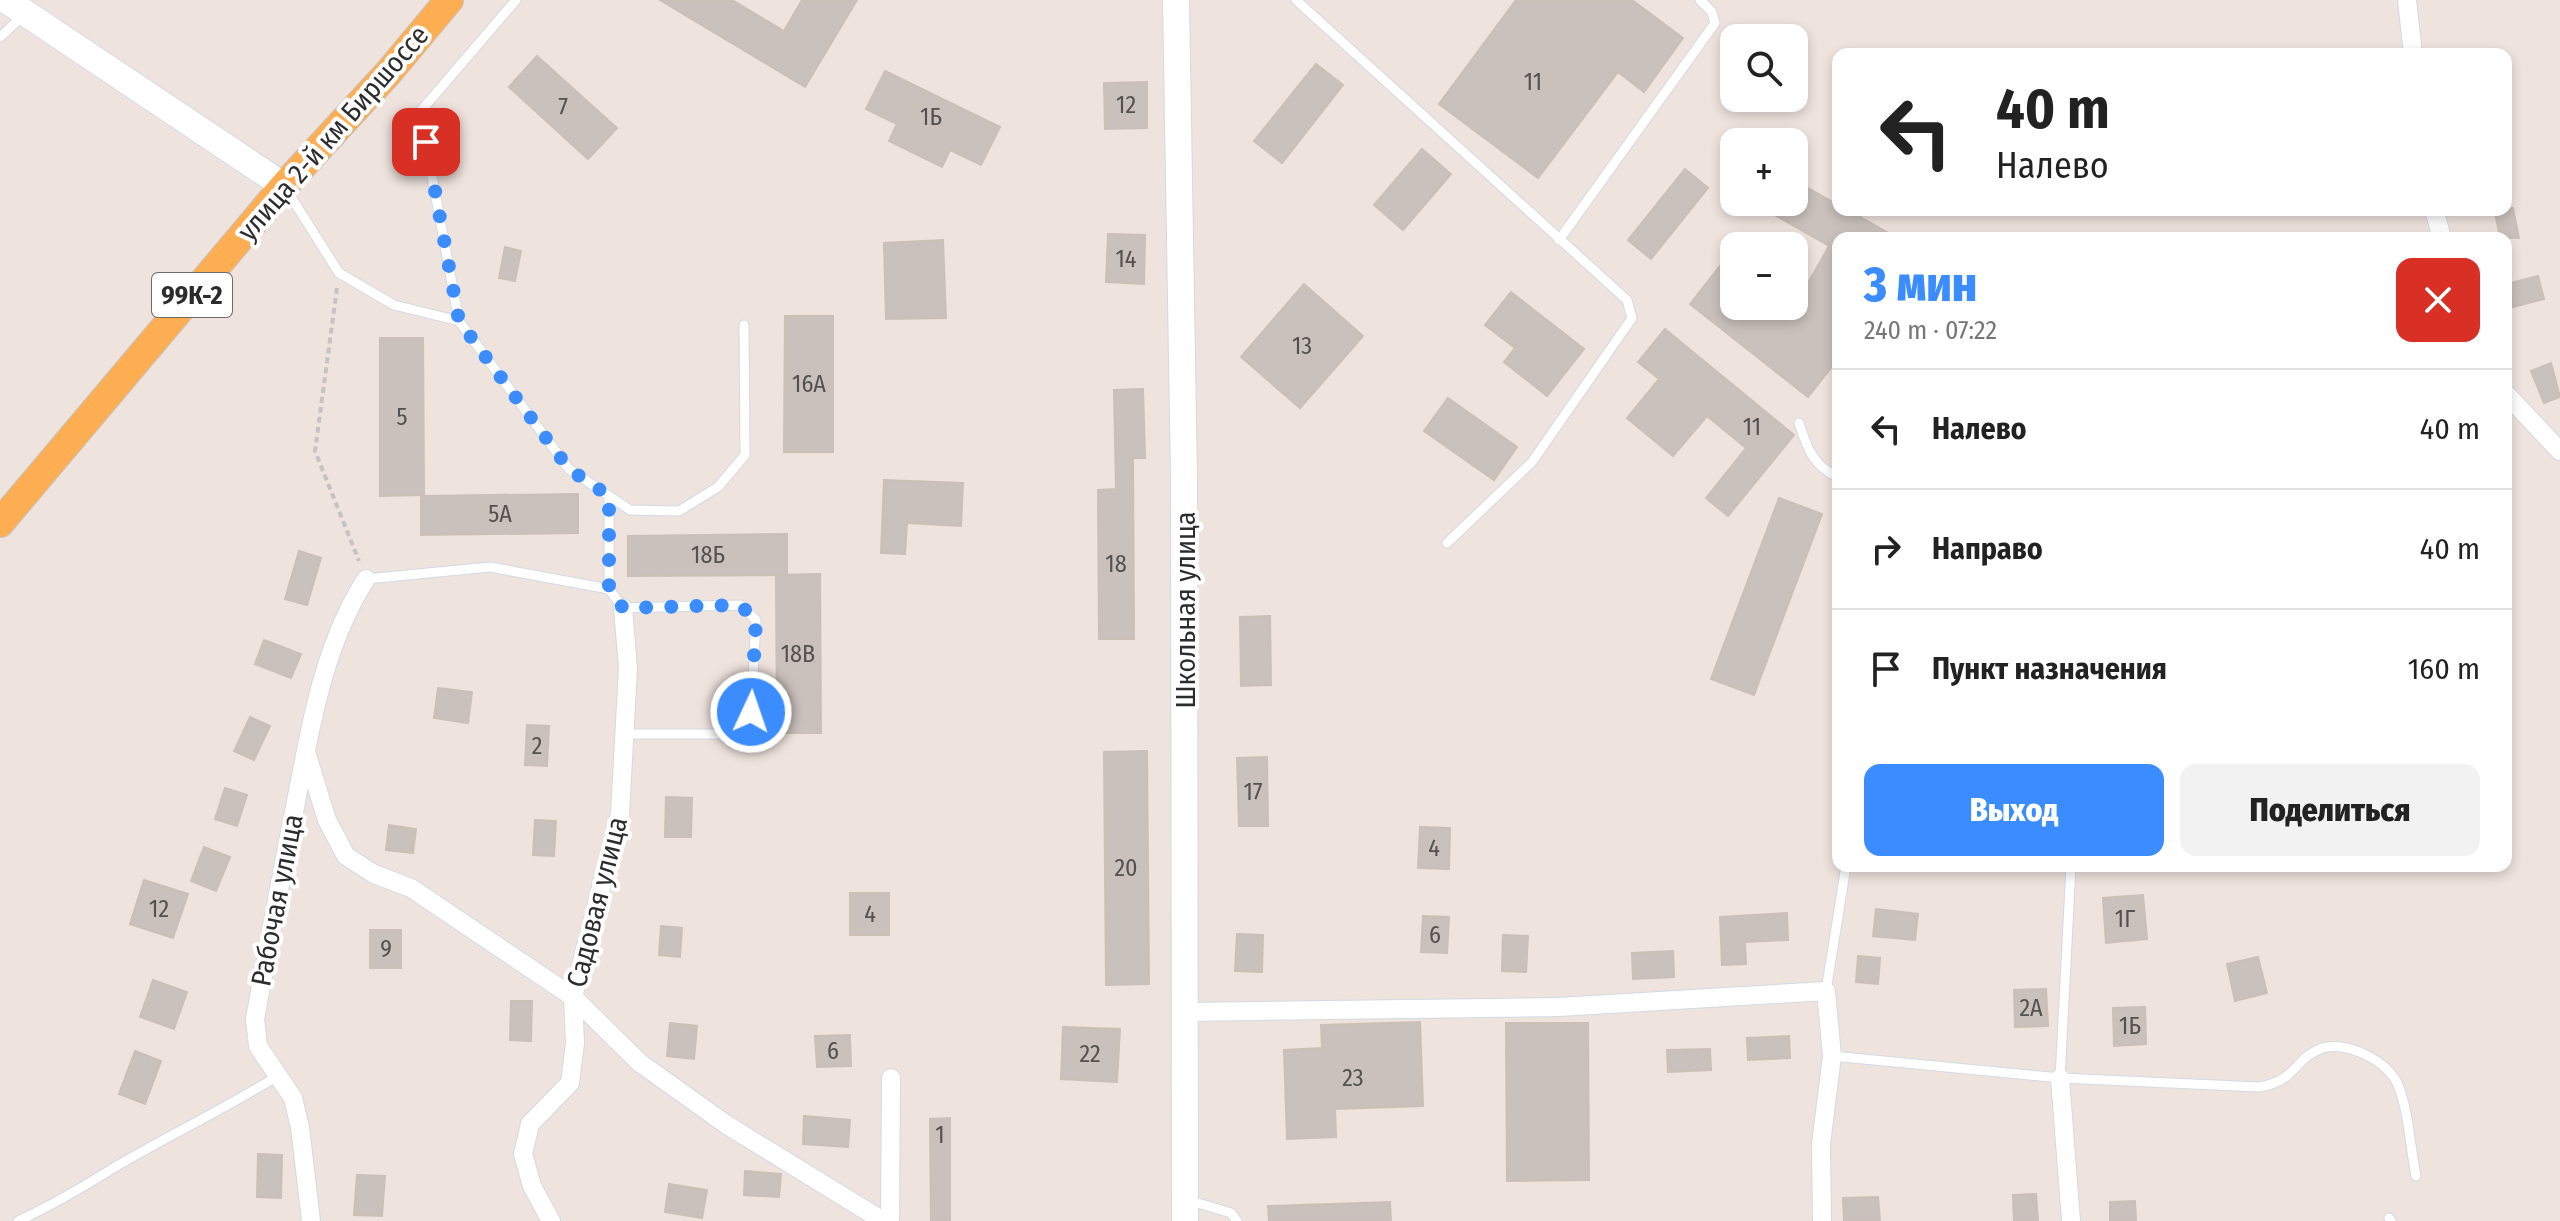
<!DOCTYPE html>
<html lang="ru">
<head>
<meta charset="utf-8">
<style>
	body { margin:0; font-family:"Fira Sans Condensed",sans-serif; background:#f2f2f2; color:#222; height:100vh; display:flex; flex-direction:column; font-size:30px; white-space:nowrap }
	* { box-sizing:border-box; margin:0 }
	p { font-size:26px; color:#767676 }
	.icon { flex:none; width:44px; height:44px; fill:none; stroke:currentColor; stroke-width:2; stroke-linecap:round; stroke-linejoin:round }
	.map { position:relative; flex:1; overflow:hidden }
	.sheet { position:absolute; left:1832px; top:232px; width:680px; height:640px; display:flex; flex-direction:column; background:#fff; border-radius:16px; box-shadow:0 4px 12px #0003 }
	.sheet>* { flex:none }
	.guide { position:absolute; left:1832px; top:48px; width:680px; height:168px; border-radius:16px; box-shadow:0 4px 12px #0003; background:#fff; color:#222; overflow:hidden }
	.buttons { position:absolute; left:1720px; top:24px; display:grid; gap:16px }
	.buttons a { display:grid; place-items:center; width:88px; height:88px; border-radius:16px; background:#fff; box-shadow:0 4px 12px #0003; font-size:40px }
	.pin { position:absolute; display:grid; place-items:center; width:68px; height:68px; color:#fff; margin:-34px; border-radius:16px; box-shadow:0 4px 12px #0006 }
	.me { position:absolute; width:88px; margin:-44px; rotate:3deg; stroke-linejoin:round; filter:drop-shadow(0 0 6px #0008) }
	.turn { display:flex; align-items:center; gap:28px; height:168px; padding:0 32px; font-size:36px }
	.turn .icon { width:104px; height:104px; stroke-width:2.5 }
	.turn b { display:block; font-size:56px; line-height:68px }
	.round { display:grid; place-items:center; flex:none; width:84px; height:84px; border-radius:16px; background:#f2f2f2 }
	.head { display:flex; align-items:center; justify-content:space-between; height:136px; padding:0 32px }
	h1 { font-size:48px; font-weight:800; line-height:60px; color:#3a8cff }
	.cta { display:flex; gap:16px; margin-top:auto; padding:16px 32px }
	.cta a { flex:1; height:92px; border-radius:16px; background:#3a8cff; color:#fff; font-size:32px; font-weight:800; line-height:92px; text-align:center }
	.cta a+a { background:#f2f2f2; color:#222 }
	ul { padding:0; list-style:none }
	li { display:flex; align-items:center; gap:24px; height:120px; padding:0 32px; border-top:2px solid #e0e0e0 }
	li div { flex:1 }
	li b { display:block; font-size:30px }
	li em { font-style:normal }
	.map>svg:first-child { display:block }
	.building { fill:#cac1bc; stroke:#cbbfb6; stroke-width:2 }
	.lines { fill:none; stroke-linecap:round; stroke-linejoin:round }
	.lane-casing { stroke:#d2dae6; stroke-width:11 }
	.street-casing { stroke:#d2dae6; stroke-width:20 }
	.secondary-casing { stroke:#d2dae6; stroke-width:28 }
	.primary-casing { stroke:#c4c4c4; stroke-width:30 }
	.path { stroke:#c4c4c4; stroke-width:4; stroke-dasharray:6 4; stroke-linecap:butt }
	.lane { stroke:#fff; stroke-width:9 }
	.street { stroke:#fff; stroke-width:18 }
	.secondary { stroke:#fff; stroke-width:26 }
	.primary { stroke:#feae52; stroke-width:28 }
	.route { stroke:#3a8cff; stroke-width:14; stroke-dasharray:0 25.2 }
	.labels { text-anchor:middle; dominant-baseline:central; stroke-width:8; stroke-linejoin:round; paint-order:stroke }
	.number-label { font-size:24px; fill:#545150 }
	.shield { fill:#fff; stroke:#6b6b6b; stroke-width:2 }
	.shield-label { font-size:26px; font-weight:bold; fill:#2c2c2c }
	.street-label { font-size:28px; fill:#2c2c2c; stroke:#fff }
</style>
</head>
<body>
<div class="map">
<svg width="2560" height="1221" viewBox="0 0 2560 1221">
	<rect width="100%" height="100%" fill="#efe3dd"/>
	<!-- building -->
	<g class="building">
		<polygon points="660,0 732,0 784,31 802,0 857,0 805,87"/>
		<polygon points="1516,0 1632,0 1683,38 1644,92 1618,72 1538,178 1439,104"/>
		<polygon points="537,56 617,128 588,159 509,87"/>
		<polygon points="1316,64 1343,85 1282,163 1254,141"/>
		<polygon points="885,71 1000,127 981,165 950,150 942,167 889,141 897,124 866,109"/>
		<polygon points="1147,82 1147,128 1105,129 1104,83"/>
		<polygon points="1422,149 1451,174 1403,230 1374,205"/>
		<polygon points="1685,169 1708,188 1651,259 1628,240"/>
		<polygon points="1794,180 1838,205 1838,210 1848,210 1897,238 1838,238 1838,359 1808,397 1690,304 1734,248 1734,306 1795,306 1829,246 1773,214 1780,202 1794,202"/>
		<polygon points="2513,208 2519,238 2500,238 2495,212"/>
		<polygon points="1108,234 1145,235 1144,284 1106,282"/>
		<polygon points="943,240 946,318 886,319 884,243"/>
		<polygon points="505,247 521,251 515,281 499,278"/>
		<polygon points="2538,276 2544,299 2513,307 2507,284"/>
		<polygon points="1304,284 1363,336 1300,408 1241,357"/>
		<polygon points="1511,292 1584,349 1547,396 1504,362 1515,348 1485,325"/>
		<polygon points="785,316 833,316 833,452 784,452"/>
		<polygon points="1665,329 1794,435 1728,516 1706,498 1746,448 1707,416 1673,456 1627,418 1659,379 1638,362"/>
		<polygon points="380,338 423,338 424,495 380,496"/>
		<polygon points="2551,363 2560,397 2544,403 2531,371"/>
		<polygon points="1143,389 1145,458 1133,458 1134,639 1099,639 1098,490 1116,489 1114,390"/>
		<polygon points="1448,398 1517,447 1494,480 1424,431"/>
		<polygon points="884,480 963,483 961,526 907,523 905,554 881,553"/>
		<polygon points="578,494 578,533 421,535 421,496"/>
		<polygon points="1779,498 1822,514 1754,695 1711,679"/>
		<polygon points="787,534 787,575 628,576 628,536"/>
		<polygon points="299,551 321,558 307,605 285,599"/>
		<polygon points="820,574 821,733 777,733 776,575"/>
		<polygon points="1270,616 1271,685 1241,686 1240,617"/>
		<polygon points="264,640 301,654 291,678 255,664"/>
		<polygon points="438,688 472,692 468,723 434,718"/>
		<polygon points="250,717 270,726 254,760 234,751"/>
		<polygon points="527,725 549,726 547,766 525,765"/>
		<polygon points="1147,751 1149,984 1106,985 1104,752"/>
		<polygon points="1267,757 1268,826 1239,826 1237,758"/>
		<polygon points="225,788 247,795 237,826 215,819"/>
		<polygon points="666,797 692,798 691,837 665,837"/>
		<polygon points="535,820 556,821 554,856 533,855"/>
		<polygon points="389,825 416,829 413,853 386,850"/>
		<polygon points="1420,827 1450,828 1449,869 1418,868"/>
		<polygon points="204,847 230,857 216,891 191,881"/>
		<polygon points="144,880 188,894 173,938 130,924"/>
		<rect x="850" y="893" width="39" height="42"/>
		<polygon points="2143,895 2147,939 2106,943 2103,898"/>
		<polygon points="1876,909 1918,914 1915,940 1873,936"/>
		<polygon points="1787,913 1788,940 1745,942 1746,964 1722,965 1720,917"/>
		<polygon points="1423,916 1449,917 1447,953 1421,952"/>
		<polygon points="661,926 682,928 680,957 659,955"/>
		<rect x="370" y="930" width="31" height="38"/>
		<polygon points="1237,934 1263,935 1262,972 1235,971"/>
		<polygon points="1503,935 1528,936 1526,972 1502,971"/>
		<polygon points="1673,951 1674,977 1633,979 1632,953"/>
		<polygon points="1858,956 1880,958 1878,984 1856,982"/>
		<polygon points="2258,957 2267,993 2235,1001 2227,964"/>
		<polygon points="153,980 187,992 174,1029 140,1017"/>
		<polygon points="2046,989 2048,1026 2015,1027 2014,990"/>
		<polygon points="511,1001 532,1001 531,1041 510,1040"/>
		<polygon points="2145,1007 2146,1044 2114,1046 2113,1008"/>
		<polygon points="1420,1022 1423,1106 1335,1109 1336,1137 1287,1139 1284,1050 1322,1048 1321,1025"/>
		<polygon points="670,1023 697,1026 694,1059 667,1056"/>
		<polygon points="1506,1023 1588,1023 1589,1180 1507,1181"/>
		<polygon points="1063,1027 1120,1029 1117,1082 1061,1079"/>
		<polygon points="850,1035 851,1066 817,1067 815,1036"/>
		<polygon points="1789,1036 1790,1058 1748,1060 1747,1038"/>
		<polygon points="1710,1049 1711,1070 1668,1072 1667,1050"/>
		<polygon points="135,1051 161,1061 145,1104 119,1094"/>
		<polygon points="804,1116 850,1120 848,1147 803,1144"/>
		<polygon points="950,1118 950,1221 931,1221 930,1119"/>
		<polygon points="258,1154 282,1155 281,1198 257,1197"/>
		<polygon points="745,1171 781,1174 779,1197 744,1195"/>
		<polygon points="357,1175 385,1176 382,1216 354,1215"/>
		<polygon points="669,1184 707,1190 702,1218 665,1212"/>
		<polygon points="2036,1194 2038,1221 2014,1221 2013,1195"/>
		<polygon points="1878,1197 1880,1221 1844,1221 1843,1198"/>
		<polygon points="2135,1201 2136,1221 2110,1221 2110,1202"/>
		<polygon points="1390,1202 1391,1221 1269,1221 1268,1206"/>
	</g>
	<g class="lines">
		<defs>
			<g id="lane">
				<polyline points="516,0 420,112 459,321 569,469 630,510 679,511 718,487 745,455 744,325"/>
				<polyline points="1296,0 1627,300 1632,318 1532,462 1447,543"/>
				<polyline points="0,37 23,16"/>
				<polyline points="286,189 339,273 394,305 459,321"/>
				<polyline points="1559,240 1715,23 1712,12 1700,0"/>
				<path d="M1799 423C1807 448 1813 466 1838 477"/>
				<polyline points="609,496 609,589 623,608 740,605 756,620 751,712 744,734 626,734"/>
				<polyline points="366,579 490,567 609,589"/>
				<polyline points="1826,991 1846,866"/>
				<path d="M1832 1056 2060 1078 2259 1087C2297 1081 2294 1059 2320 1049 2344 1039 2389 1061 2398 1085 2409 1112 2410 1147 2416 1176"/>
				<polyline points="2060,1078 2071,866"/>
				<polyline points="1188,1200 1231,1213 1237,1221"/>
				<polyline points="2389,1218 2391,1221"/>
				<path d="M18 1221C53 1205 83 1187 115 1167 168 1136 224 1109 276 1077"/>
			</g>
			<g id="street">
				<polyline points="2407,0 2413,54"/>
				<polyline points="2434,210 2442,238"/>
				<polyline points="2506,394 2560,451"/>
				<polyline points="306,752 327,820 346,856 374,874 411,888 448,913 573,997 640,1063 727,1125 883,1221"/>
				<polyline points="1182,1012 1559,1007 1826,991 1832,1056 1821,1144 1822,1221"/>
				<polyline points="2060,1078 2071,1221"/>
				<path d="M311 1221 300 1127 293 1098 258 1046 255 1019C268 948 281 877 295 807 310 729 323 646 366 579"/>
				<polyline points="551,1221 532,1186 523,1154 530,1124 570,1083 575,1043 573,997 620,814 628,668 623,608"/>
				<polyline points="890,1221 891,1078"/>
			</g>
			<g id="secondary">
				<polyline points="6,0 284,186"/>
				<polyline points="1176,0 1184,478 1185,1221"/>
			</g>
			<polyline id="primary" points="0,523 284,186 389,72 449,0"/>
		</defs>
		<!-- lane casing -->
		<use href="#lane" class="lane-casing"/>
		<!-- street casing -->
		<use href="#street" class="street-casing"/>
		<!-- secondary casing -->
		<use href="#secondary" class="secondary-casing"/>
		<!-- primary casing -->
		<use href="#primary" class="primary-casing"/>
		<!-- path -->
		<polyline class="path" points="337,288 315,451 359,561"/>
		<!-- lane -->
		<use href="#lane" class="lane"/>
		<!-- street -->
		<use href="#street" class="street"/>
		<!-- secondary -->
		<use href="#secondary" class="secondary"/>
		<!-- primary -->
		<use href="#primary" class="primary"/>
	</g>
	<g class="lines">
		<!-- route -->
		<polyline class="route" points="426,142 459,321 569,469 609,496 609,589 623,608 740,605 756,620 751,712"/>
	</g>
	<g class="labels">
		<!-- number labels -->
		<g class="number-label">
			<text x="1533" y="82">11</text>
			<text x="1126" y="105">12</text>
			<text x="563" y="107">7</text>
			<text x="931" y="117">1Б</text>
			<text x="1126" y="259">14</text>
			<text x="1302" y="346">13</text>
			<text x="809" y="384">16А</text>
			<text x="402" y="417">5</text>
			<text x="1752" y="427">11</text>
			<text x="500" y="514">5А</text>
			<text x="708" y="555">18Б</text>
			<text x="1116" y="564">18</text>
			<text x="798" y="654">18В</text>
			<text x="537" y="746">2</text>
			<text x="1253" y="792">17</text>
			<text x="1434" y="848">4</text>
			<text x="1126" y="868">20</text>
			<text x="159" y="909">12</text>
			<text x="870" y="914">4</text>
			<text x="2125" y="919">1Г</text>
			<text x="1435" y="935">6</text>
			<text x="386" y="949">9</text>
			<text x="2031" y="1008">2А</text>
			<text x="2130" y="1026">1Б</text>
			<text x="833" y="1051">6</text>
			<text x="1090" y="1054">22</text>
			<text x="1353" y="1078">23</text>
			<text x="940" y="1135">1</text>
		</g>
		<!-- shield labels -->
		<rect class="shield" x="152" y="273" width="80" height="44" rx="6"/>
		<g class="shield-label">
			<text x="192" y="295">99К-2</text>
		</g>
		<!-- street labels -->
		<g class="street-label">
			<text transform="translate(333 133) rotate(-49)">улица 2-й км Биршоссе</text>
			<text transform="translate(1185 610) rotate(-90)">Школьная улица</text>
			<text transform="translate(277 900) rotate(-79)">Рабочая улица</text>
			<text transform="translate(597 902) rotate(-76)">Садовая улица</text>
		</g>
	</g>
</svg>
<div class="buttons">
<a><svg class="icon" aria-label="search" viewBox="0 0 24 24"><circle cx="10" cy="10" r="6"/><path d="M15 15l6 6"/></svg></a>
<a>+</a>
<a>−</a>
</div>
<div class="pin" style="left:426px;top:142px;background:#d93025"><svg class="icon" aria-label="arrive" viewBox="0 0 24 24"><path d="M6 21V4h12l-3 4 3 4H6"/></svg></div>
<svg class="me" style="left:751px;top:712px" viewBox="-20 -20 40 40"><circle r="17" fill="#3a8cff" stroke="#fff" stroke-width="3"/><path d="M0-11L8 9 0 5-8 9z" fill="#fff"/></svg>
<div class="guide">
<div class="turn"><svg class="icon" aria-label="left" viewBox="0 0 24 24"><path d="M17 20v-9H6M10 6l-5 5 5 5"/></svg><div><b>40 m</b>Налево</div></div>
</div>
<section class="sheet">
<div class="head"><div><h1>3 мин</h1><p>240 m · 07:22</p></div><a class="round" style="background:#d93025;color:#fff"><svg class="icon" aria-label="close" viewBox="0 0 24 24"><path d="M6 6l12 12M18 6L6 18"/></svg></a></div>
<ul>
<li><svg class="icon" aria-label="left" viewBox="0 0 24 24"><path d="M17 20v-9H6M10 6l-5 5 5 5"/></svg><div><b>Налево</b></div><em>40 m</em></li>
<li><svg class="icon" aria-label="right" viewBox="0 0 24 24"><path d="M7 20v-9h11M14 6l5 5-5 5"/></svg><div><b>Направо</b></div><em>40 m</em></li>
<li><svg class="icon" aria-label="arrive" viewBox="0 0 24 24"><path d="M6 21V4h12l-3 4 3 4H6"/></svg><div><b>Пункт назначения</b></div><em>160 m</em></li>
</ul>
<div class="cta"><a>Выход</a><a>Поделиться</a></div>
</section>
</div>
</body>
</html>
